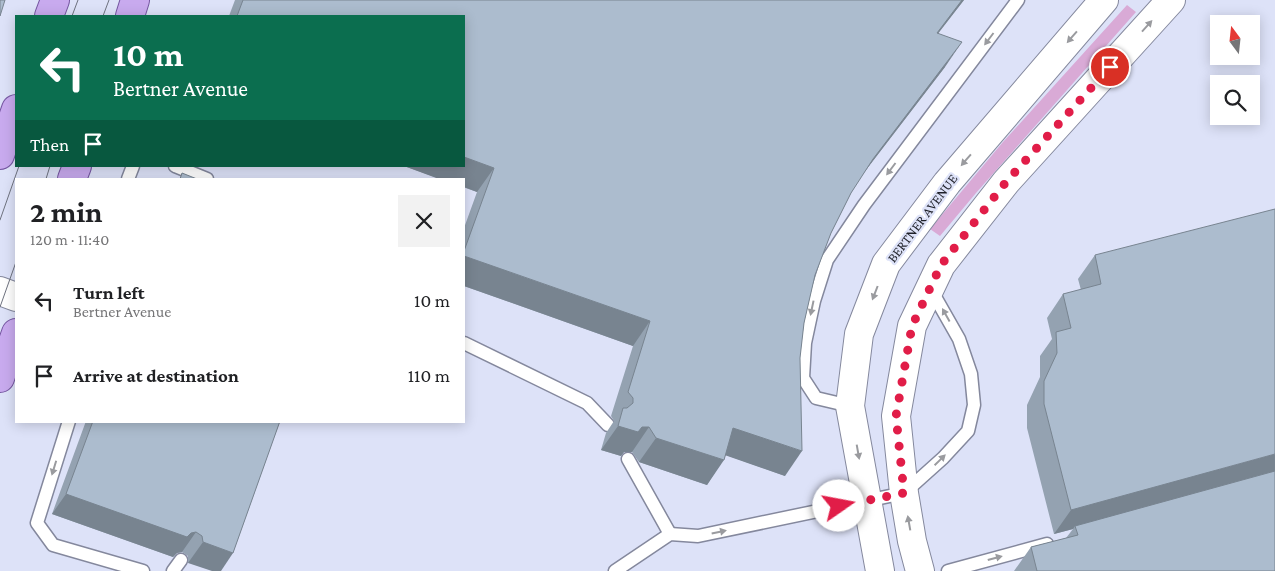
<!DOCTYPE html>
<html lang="en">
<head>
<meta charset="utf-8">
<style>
	body { margin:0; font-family:"Crimson Pro",serif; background:#f2f2f2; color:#202124; height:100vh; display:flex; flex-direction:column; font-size:19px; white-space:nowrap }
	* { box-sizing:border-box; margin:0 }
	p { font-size:16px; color:#757577 }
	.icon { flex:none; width:28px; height:28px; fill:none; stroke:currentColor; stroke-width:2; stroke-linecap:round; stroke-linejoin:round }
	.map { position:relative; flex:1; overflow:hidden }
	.panel { position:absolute; left:15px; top:178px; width:450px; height:245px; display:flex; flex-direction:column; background:#fff; border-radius:0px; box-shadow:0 2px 12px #0003 }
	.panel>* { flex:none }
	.hud { position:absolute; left:15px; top:15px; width:450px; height:152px; border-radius:0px; box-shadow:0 2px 12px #0003; background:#0b6e4f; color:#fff; overflow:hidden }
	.needle { width:32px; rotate:345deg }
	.buttons { position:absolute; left:1210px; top:15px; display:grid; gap:10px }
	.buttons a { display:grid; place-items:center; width:50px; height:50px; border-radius:0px; background:#fff; box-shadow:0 2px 12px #0003; font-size:25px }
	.pin { position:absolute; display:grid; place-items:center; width:42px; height:42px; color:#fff; margin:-21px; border:2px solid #fff; border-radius:50%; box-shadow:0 1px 5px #0007 }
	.me { position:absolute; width:55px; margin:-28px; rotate:78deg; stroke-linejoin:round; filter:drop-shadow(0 0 4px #0008) }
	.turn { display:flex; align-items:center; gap:18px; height:105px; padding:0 15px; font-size:22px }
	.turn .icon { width:65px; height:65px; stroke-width:2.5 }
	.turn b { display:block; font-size:35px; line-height:42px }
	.then { display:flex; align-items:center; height:48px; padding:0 15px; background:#0003; gap:10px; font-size:19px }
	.round { display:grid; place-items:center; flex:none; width:52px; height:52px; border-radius:0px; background:#f2f2f2 }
	.head { display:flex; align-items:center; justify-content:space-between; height:85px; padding:0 15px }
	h1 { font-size:30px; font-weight:700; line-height:38px }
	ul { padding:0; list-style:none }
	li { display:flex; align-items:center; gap:15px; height:75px; padding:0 15px }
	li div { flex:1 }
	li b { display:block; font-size:19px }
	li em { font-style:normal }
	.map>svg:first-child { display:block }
	.green { fill:#d9aad6 }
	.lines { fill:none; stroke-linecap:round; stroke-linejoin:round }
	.service-casing { stroke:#84889d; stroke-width:15 }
	.tertiary-casing { stroke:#84889d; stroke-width:30 }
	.primary-casing { stroke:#7556a1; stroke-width:30 }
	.service { stroke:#fff; stroke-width:12 }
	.tertiary { stroke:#fff; stroke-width:28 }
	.primary { stroke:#c8aaee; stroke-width:28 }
	.tram { stroke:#6e727f; stroke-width:1 }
	.wall { fill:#94a2b1 }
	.shaded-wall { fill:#788490 }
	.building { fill:#acbcce; stroke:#788490 }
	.oneway { fill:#9a9b9f }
	.route { stroke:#e11d48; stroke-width:9; stroke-dasharray:0 16.2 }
	.labels { text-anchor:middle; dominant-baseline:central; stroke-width:4.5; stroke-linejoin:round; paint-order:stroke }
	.street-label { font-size:14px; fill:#1f2129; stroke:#dde2f8 }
</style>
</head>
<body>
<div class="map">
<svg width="1275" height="571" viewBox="0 0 1275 571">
	<rect width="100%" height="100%" fill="#dde2f8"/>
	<!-- green -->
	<polygon class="green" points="1127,5 1136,12 976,193 940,236 930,229 1003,142"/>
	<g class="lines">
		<defs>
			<g id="service">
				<polyline points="175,166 207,179"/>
				<polyline points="128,179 133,166"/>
				<polyline points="464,343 587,403 608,425"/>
				<polyline points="850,406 816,398 803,378 805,343 814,301 827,260 864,205 1018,0"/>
				<polyline points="69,421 37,523 53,545 143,571"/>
				<polyline points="628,459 670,534"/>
				<polyline points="173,571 181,560"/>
				<polyline points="615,571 670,534 698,536 904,493 943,458 968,431 974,405 971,374 959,339 930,288"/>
				<polyline points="948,571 1047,544"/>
			</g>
			<g id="tertiary">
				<polyline points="0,291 16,297"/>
				<polyline points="880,571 850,406 859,334 886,264 947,183 1104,0"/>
				<polyline points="920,571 912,541 904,493 896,416 912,326 941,265 1006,182 1171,0"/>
			</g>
			<g id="primary">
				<polyline points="49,16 55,0"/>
				<polyline points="130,16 135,0"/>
				<polyline points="0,155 16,109"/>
				<polyline points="72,179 77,166"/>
				<polyline points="0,378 16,333"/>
			</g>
		</defs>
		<!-- service casing -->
		<use href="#service" class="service-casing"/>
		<!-- tertiary casing -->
		<use href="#tertiary" class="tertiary-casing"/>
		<!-- primary casing -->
		<use href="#primary" class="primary-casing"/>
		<!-- service -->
		<use href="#service" class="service"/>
		<!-- tertiary -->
		<use href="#tertiary" class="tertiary"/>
		<!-- primary -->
		<use href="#primary" class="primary"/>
		<!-- tram -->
		<g class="tram">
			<polyline points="72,16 78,0"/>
			<polyline points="103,16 109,0"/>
			<polyline points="46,179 50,166"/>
			<polyline points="0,220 19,166"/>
			<polyline points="0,307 16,262"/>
		</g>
	</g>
	<!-- wall -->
	<g class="wall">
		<polygon points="235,0 964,0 938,33 945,67 862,175 851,193 831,233 815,275 804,323 785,476 726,455 707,485 639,462 632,452 624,452 621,456 601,450 606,433 614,421 611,416 633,346 464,286 464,228 477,192 404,166 464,166 464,16 229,16"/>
		<polygon points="1095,255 1275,571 1014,571 1031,547 1066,538 1073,529 1054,534 1027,428 1027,405 1040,377 1040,356 1052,339 1047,318 1063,294 1081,290 1078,279"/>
		<polygon points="86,421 280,421 233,553 188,563 188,556 182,552 177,553 173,557 52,514"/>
	</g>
	<!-- shaded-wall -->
	<g class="shaded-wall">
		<polygon points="962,0 964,0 920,57 937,33"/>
		<polygon points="962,42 945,67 856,183 873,159"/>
		<polygon points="464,157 494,168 477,192 464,187 464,179 439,179 404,166 464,166"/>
		<polygon points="464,256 650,321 633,346 464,286"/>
		<polygon points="618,426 642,427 649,427 632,452 624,452 621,456 601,450"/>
		<polygon points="733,428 802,451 785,476 716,452"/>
		<polygon points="656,438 724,460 707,485 639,462"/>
		<polygon points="1275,454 1275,475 1075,526 1073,529 1054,534 1071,510"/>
		<polygon points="66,494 191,533 196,532 182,552 177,553 173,557 52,514"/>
		<polygon points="203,542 233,553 221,571 212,571 188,563"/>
	</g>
	<!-- building -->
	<g class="building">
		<polygon points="0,0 5,0 0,16"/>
		<polygon points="243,0 962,0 937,33 962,42 873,159 851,193 831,233 815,275 804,323 800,358 802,451 733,428 724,460 656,438 649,427 642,427 638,432 618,426 623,408 627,408 633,403 633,398 628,392 650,321 464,256 464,251 494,168 464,157 464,16 237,16"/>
		<polygon points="182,173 197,179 180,179"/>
		<polygon points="1275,209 1275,454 1071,510 1044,404 1044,381 1057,353 1056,332 1071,328 1063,294 1101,284 1095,255"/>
		<polygon points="93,421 280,421 233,553 203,542 202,536 196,532 191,533 187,537 66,494"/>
		<polygon points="1275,471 1275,571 1037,571 1031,547 1078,535 1075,526"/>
	</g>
	<!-- one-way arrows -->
	<defs><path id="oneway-solid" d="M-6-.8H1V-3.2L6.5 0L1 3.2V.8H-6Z" transform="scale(1.25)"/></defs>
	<g class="oneway">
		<use href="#oneway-solid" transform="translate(1147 26) rotate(-48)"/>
		<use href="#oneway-solid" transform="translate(1072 37) rotate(131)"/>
		<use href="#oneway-solid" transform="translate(989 39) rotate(127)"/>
		<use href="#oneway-solid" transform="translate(966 160) rotate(131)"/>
		<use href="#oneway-solid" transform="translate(891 169) rotate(127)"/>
		<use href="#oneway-solid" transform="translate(875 293) rotate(111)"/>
		<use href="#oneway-solid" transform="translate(812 308) rotate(102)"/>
		<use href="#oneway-solid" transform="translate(946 315) rotate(-119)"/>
		<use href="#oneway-solid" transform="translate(858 452) rotate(80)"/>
		<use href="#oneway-solid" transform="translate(940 460) rotate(-44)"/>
		<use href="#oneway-solid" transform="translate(54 468) rotate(107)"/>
		<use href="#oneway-solid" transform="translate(909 523) rotate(-100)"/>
		<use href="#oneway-solid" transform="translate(719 532) rotate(-12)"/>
		<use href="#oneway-solid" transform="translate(995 558) rotate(-15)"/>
	</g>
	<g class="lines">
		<!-- route -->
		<polyline class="route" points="839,506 904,493 896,416 912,326 941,265 1006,182 1110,67"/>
	</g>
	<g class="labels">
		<!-- street labels -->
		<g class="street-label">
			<text transform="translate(922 218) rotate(-53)">BERTNER AVENUE</text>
		</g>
	</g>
</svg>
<div class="buttons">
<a><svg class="needle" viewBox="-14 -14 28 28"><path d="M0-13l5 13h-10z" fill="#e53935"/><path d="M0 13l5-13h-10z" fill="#757577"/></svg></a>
<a><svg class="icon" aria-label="search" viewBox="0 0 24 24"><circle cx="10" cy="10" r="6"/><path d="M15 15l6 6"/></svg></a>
</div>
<div class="pin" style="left:1110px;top:67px;background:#d93025"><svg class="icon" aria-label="arrive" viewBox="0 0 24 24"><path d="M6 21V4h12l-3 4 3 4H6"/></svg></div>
<svg class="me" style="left:839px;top:506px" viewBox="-20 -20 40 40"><circle r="19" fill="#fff"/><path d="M0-13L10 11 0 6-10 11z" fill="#e11d48"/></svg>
<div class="hud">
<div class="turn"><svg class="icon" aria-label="left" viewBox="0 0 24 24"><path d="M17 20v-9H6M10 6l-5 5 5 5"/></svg><div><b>10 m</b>Bertner Avenue</div></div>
<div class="then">Then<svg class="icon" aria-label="arrive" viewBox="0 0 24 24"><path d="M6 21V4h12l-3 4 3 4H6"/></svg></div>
</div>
<section class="panel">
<div class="head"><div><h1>2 min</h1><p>120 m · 11:40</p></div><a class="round"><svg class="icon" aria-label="close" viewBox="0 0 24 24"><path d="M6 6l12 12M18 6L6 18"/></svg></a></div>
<ul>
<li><svg class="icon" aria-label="left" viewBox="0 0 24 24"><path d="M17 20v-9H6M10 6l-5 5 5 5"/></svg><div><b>Turn left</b><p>Bertner Avenue</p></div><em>10 m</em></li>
<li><svg class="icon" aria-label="arrive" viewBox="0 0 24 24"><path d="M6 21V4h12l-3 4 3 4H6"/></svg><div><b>Arrive at destination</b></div><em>110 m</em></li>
</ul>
</section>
</div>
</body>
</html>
